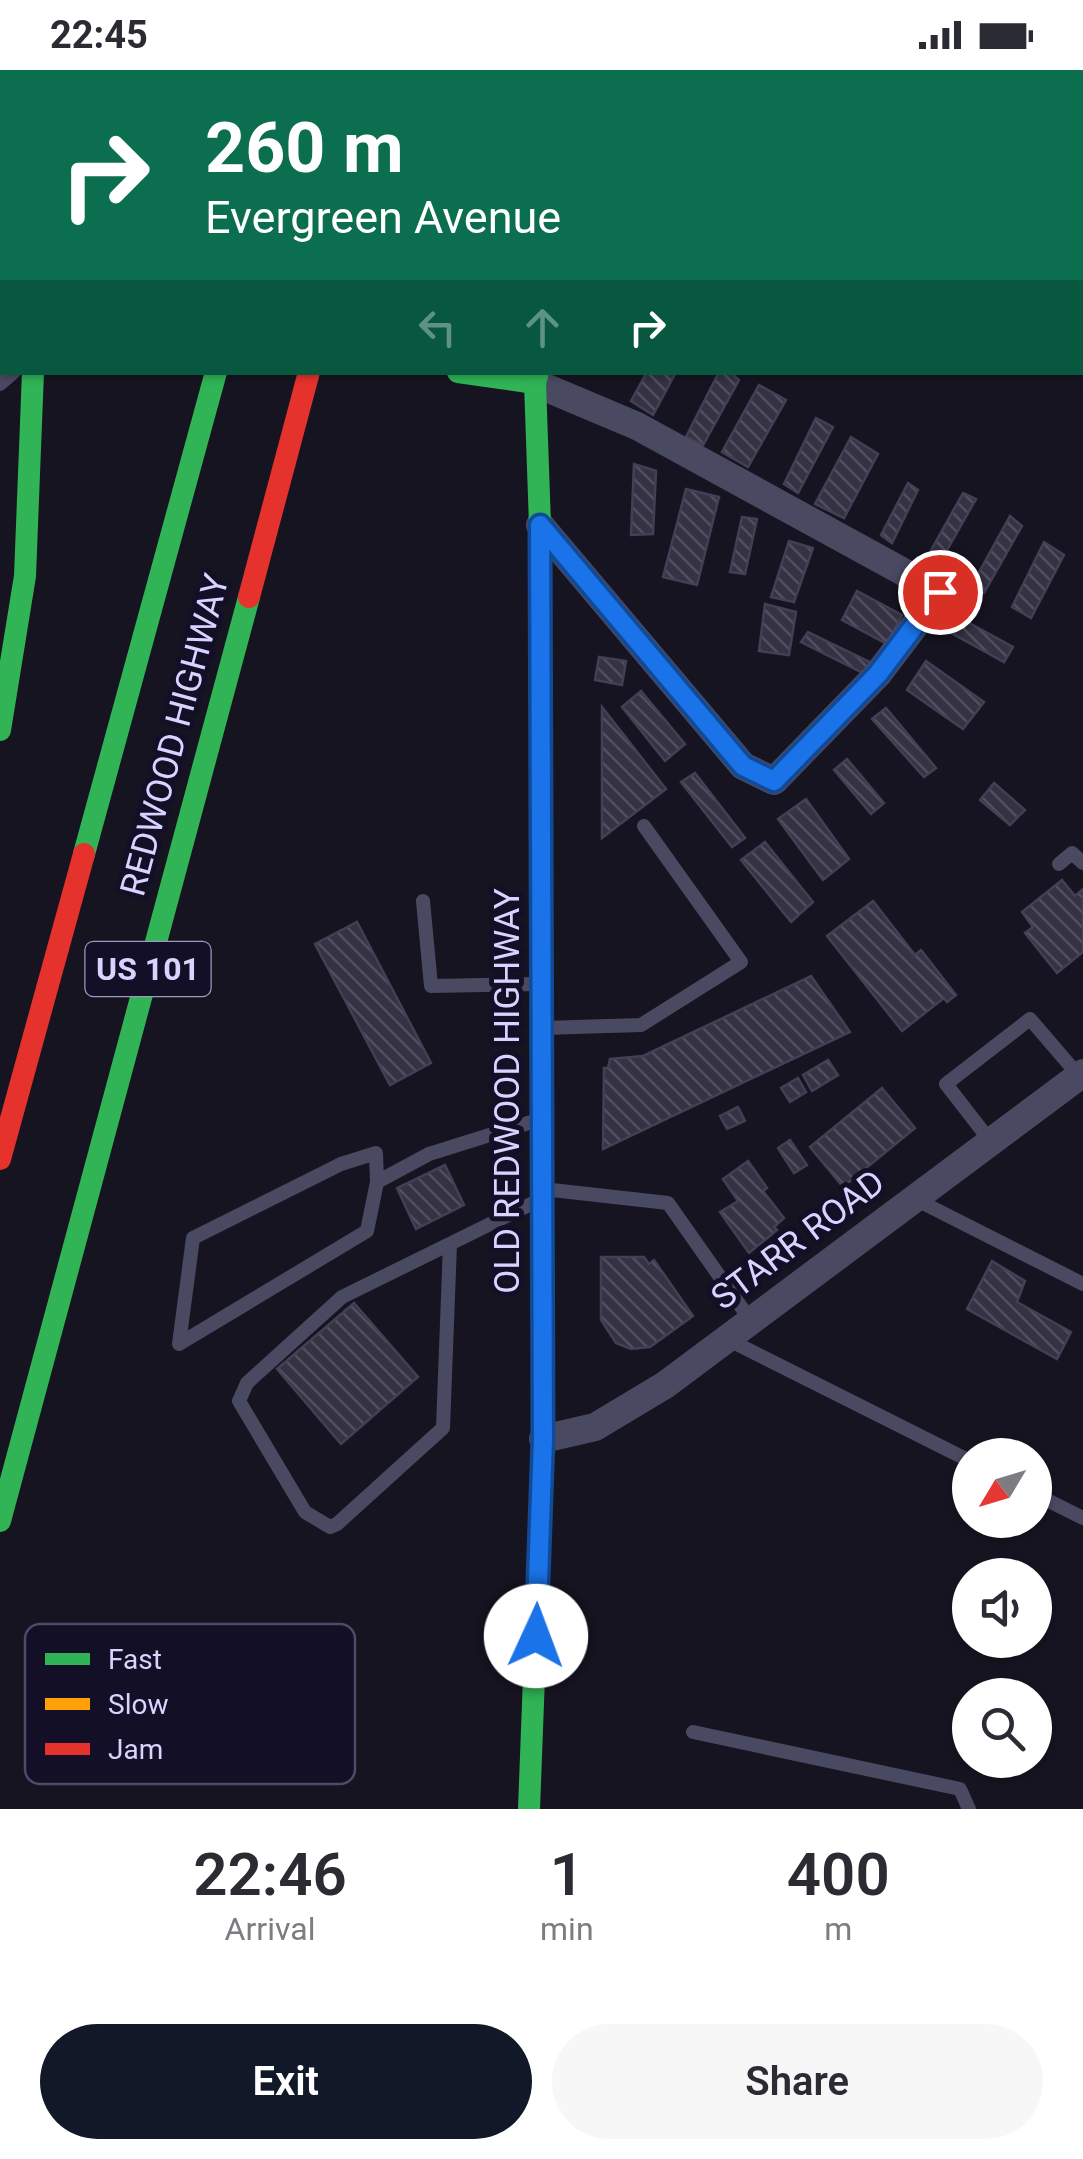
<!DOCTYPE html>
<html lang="en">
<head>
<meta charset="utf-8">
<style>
	body { margin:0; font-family:Roboto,sans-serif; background:#f7f7f7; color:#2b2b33; height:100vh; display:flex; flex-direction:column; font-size:38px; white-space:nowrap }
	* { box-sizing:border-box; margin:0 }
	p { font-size:32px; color:#7c7c81 }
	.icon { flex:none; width:55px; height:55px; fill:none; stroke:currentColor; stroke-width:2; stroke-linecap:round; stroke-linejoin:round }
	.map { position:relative; height:1739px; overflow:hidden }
	.panel { display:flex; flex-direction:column; background:#fff; flex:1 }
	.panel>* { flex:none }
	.hud { position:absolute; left:0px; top:0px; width:1085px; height:305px; box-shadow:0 2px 8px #0004; background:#0b6e4f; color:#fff; overflow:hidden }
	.needle { width:65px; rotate:232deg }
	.fabs { position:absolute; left:952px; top:1368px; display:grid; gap:20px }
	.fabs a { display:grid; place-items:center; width:100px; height:100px; border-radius:50%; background:#fff; box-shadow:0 2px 8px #0004; font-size:50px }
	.pin { position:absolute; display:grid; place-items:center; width:85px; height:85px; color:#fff; margin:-42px; border:5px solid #fff; border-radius:50%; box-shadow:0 2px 10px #0007 }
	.me { position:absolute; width:110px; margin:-55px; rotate:2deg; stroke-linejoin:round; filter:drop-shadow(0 0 8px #0008) }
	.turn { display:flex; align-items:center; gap:35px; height:210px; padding:0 40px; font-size:45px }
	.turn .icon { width:130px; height:130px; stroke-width:2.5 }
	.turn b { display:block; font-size:70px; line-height:85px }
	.lanes { display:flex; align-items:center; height:95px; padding:0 40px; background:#0003; justify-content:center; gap:50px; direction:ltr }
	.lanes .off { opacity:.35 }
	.eta { display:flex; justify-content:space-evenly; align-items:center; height:170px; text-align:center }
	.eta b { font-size:60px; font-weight:600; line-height:70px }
	.cta { display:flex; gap:20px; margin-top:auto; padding:20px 40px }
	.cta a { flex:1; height:115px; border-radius:60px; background:#111827; color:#fff; font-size:40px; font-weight:600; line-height:115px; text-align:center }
	.cta a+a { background:#f7f7f7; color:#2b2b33 }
	.status { display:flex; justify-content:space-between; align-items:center; height:70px; padding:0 50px; background:#fff; direction:ltr }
	.status svg { height:28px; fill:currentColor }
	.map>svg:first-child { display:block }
	.building { fill:url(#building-back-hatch); stroke:#433f54; stroke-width:2.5 }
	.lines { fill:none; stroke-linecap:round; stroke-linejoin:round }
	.lane { stroke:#4a4962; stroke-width:14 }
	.street { stroke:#4a4962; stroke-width:28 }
	.fast { stroke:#30b455; stroke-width:22 }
	.slow { stroke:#ff9f0a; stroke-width:22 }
	.jam { stroke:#e5322d; stroke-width:22 }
	.route-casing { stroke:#114b97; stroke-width:25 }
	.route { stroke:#1a73e8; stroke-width:18 }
	.labels { text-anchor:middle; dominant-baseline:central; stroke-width:10; stroke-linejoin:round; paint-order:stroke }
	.shield { fill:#130f26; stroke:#9e99be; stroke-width:2.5 }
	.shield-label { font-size:32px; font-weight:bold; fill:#d9d4ff }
	.street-label { font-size:35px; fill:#d9d4ff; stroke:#130f26 }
	.key { fill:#130f26; stroke:#4e4a67; stroke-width:2.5 }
	.key-label { font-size:28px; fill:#d9d4ff }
</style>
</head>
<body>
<div class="status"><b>22:45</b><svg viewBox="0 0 49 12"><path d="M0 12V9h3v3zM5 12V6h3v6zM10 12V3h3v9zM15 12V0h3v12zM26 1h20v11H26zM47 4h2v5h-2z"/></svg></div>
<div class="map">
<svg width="1083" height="1739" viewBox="0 0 1083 1739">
	<defs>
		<pattern id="building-back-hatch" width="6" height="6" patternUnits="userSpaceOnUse" patternTransform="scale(2.5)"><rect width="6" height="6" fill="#343243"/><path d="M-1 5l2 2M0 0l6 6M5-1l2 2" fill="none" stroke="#514f5f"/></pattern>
	</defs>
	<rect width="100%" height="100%" fill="#161421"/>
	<!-- building -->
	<g class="building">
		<polygon points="647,302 676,302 653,345 631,331"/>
		<polygon points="719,302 730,302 739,310 703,375 686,367"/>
		<polygon points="759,315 786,330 748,397 722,382"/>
		<polygon points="816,348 833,357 798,423 784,414"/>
		<polygon points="851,367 878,384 844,448 815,434"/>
		<polygon points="634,394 656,401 653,464 631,465"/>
		<polygon points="908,413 918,420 892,473 881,465"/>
		<polygon points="686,419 719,427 697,515 663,507"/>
		<polygon points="963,423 976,429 938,496 925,491"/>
		<polygon points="1010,446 1022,456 984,523 971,517"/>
		<polygon points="742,447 757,449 745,504 730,502"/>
		<polygon points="789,471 813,478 794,532 771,527"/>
		<polygon points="1044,472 1064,485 1031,548 1012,537"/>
		<polygon points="857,521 902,545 887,574 842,550"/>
		<polygon points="765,534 796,542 789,585 759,581"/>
		<polygon points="951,543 1013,577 1004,592 942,558"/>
		<polygon points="808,562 872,593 867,605 801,572"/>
		<polygon points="599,587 626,591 622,615 595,610"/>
		<polygon points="926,591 984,632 963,659 907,620"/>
		<polygon points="641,621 685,674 665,691 622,637"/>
		<polygon points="602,637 666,719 602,768"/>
		<polygon points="886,638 936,698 924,707 872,649"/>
		<polygon points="847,689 884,733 871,744 834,700"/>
		<polygon points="695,703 745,768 732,777 681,712"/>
		<polygon points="994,713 1025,740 1010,755 980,730"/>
		<polygon points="806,729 849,789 823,810 778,749"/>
		<polygon points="765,772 813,832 791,852 741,790"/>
		<polygon points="1062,810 1075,826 1083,819 1083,882 1057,903 1025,863 1033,857 1022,842"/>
		<polygon points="873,831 915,885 921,880 956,925 947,932 944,928 902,961 827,866"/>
		<polygon points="357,852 431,993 390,1015 315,874"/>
		<polygon points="811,906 850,962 603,1079 604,998 608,998 610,989 643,986"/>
		<polygon points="828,990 838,1005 812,1021 803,1005"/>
		<polygon points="798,1008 806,1022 790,1032 781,1018"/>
		<polygon points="882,1018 915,1058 843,1117 810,1077"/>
		<polygon points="738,1037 745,1051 727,1059 720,1046"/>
		<polygon points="790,1070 807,1095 794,1103 778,1078"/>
		<polygon points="748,1091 767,1118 763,1121 784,1148 774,1157 777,1160 749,1183 720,1142 738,1131 723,1109"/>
		<polygon points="445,1095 464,1135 416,1159 397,1118"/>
		<polygon points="601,1187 644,1187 649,1194 654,1190 693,1246 650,1277 631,1279 616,1273 601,1250"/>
		<polygon points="992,1191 1025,1211 1017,1232 1071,1262 1057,1289 967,1239"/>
		<polygon points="354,1233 418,1307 341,1374 277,1299"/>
	</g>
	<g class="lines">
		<!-- lane -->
		<g class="lane">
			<polyline points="510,0 511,2"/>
			<polyline points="557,2 558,0"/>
			<polyline points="0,314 14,302"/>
			<polyline points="1059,794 1072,783 1083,793"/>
			<polyline points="423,831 431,916 541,914"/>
			<polyline points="543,958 641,955 741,892 644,756"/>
			<polyline points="991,1072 946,1014 1030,949 1079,1006"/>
			<polyline points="377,1112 376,1083 341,1094 193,1168 179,1274 367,1161 377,1112 429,1084 541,1049"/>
			<polyline points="543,1119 668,1133 751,1251"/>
			<polyline points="915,1129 1083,1214"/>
			<polyline points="450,1174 443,1358 337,1454 330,1457 305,1442 239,1331 247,1313 342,1227 537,1131"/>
			<polyline points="727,1269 970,1391"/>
			<polyline points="1035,1424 1083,1448"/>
			<polyline points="693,1662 960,1719 969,1739"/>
		</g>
		<!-- street -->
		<g class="street">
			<polyline points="535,313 637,356 940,522 878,604 774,711 743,696 540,455"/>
			<polyline points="543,1369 595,1357 665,1315 1083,1003"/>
		</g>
		<!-- fast -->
		<g class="fast">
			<polyline points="174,0 176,2"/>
			<polyline points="299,0 299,2"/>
			<polyline points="76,2 78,0"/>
			<polyline points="458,302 535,313"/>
			<polyline points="538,302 535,313 540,455 541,845"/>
			<polyline points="0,660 25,506 33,302"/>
			<polyline points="84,784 216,302"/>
			<polyline points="0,1451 249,527"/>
			<polyline points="529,1739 543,1369 543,1230"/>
		</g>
		<!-- slow -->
		<g class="slow">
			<polyline points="628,2 629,0"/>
			<polyline points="541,845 543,1230"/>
		</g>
		<!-- jam -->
		<g class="jam">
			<polyline points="393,2 394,0"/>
			<polyline points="249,527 309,302"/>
			<polyline points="0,1089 84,784"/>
		</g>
	</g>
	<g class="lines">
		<defs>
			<polyline id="route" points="536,1566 543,1369 540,455 743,696 774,711 878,604 940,522"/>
		</defs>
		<!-- route casing -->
		<use href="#route" class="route-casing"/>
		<!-- route -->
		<use href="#route" class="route"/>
	</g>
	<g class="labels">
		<!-- shield labels -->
		<rect class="shield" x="85.5" y="872" width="125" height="54" rx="8"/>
		<g class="shield-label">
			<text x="148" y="899">US 101</text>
		</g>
		<!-- street labels -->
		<g class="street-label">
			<text transform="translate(175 665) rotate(-75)">REDWOOD HIGHWAY</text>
			<text transform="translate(507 1021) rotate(-90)">OLD REDWOOD HIGHWAY</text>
			<text transform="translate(798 1170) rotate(-37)">STARR ROAD</text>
		</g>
	</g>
	<!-- legend -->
	<rect x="25" y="1554" width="330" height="160" rx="15" class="key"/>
	<rect x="45" y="1583" width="45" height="12" fill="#30b455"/>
	<rect x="45" y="1628" width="45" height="12" fill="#ff9f0a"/>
	<rect x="45" y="1673" width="45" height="12" fill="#e5322d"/>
	<g class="key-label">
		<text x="108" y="1599">Fast</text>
		<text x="108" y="1644">Slow</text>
		<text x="108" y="1689">Jam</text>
	</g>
</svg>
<div class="fabs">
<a><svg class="needle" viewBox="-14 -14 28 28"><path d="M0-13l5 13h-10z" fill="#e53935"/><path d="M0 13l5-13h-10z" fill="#7c7c81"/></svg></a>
<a><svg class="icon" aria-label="sound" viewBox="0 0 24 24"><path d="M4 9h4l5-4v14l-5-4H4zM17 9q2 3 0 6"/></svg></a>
<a><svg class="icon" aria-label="search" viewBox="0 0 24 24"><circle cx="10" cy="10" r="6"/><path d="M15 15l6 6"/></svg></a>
</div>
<div class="pin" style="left:940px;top:522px;background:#d93025"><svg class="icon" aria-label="arrive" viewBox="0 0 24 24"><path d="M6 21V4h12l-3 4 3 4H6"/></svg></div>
<svg class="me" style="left:536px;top:1566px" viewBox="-20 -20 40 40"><circle r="19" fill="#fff"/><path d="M0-13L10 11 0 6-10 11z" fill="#1a73e8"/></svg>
<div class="hud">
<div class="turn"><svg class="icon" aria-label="right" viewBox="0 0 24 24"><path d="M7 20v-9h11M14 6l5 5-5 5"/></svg><div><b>260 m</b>Evergreen Avenue</div></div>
<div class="lanes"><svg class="icon off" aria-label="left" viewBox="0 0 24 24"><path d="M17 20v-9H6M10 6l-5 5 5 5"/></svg><svg class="icon off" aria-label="ahead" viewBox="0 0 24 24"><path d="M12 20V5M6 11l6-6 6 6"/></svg><svg class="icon" aria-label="right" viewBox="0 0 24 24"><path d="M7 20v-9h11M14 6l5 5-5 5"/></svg></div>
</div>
</div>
<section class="panel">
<div class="eta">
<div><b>22:46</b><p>Arrival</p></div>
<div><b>1</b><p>min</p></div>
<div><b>400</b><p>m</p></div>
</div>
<div class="cta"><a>Exit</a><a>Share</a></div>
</section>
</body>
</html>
